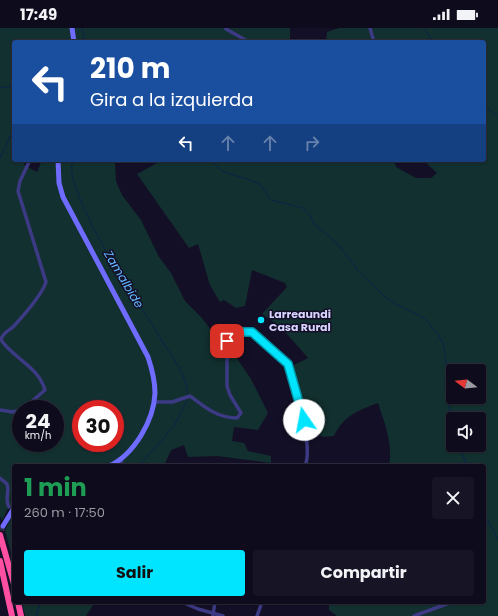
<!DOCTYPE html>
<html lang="es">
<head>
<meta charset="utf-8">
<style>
	body { margin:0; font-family:Poppins,sans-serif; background:#171425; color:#f1f3f6; height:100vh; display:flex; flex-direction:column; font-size:15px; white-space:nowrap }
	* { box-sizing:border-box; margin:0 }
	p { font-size:13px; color:#9b9ba3 }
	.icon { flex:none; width:22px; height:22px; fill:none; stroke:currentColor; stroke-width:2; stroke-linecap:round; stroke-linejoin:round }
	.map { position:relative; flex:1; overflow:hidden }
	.side { position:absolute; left:12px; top:436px; width:474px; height:140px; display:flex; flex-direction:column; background:#0e0b1c; border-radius:4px; box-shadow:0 1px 3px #0004,0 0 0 1px #2e2b3b }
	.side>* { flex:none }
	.top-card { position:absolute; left:12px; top:12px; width:474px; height:122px; border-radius:4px; box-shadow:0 1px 3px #0004,0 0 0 1px #2e2b3b; background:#1a4fa0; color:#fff; overflow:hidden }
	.needle { width:26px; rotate:286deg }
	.buttons { position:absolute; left:446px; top:336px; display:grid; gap:8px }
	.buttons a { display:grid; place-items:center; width:40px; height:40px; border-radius:4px; background:#0e0b1c; box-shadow:0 1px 3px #0004,0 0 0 1px #2e2b3b; font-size:20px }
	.speed { position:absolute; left:12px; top:372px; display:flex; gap:8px; font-size:20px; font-weight:700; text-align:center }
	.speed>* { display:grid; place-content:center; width:52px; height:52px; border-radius:50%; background:#0e0b1c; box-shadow:0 1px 3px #0004,0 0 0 1px #2e2b3b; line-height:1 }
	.speed small { font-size:10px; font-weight:400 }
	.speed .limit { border:6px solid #d22; background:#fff; color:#111 }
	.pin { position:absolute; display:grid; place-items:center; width:34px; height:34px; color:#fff; margin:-17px; border-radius:8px; box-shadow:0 2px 6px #0006 }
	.me { position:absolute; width:44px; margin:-22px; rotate:348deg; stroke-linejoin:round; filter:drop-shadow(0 0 3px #0008) }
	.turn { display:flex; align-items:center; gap:14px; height:84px; padding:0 12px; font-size:18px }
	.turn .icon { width:52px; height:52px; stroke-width:2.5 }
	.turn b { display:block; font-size:28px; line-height:34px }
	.lanes { display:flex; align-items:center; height:38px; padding:0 12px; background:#0003; justify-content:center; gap:20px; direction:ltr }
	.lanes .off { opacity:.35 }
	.round { display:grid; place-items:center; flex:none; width:42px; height:42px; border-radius:4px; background:#171425 }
	.head { display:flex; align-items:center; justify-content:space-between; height:68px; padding:0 12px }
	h1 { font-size:24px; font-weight:700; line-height:30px; color:#1e9e55 }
	.cta { display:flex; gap:8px; margin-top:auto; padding:8px 12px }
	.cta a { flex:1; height:46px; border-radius:4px; background:#00e5ff; color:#111; font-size:16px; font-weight:700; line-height:46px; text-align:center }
	.cta a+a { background:#171425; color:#f1f3f6 }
	.status { display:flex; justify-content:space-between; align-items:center; height:28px; padding:0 20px; background:#0e0b1c; direction:ltr }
	.status svg { height:11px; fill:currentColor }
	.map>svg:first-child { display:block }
	.green { fill:#12302f; fill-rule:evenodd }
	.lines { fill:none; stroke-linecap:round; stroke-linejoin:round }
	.stream { stroke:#0c2248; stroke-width:1 }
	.secondary-tunnel { stroke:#312d47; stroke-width:5; stroke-dasharray:5 2.5; stroke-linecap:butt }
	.minor { stroke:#3d3a85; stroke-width:3.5 }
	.secondary { stroke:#6f6bff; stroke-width:5 }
	.motorway { stroke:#ff4fa3; stroke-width:6 }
	.route-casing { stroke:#0095a6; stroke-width:10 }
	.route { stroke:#00e5ff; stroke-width:7 }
	.poi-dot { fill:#00e5ff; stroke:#130f26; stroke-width:1.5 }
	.labels { text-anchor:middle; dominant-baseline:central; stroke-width:3; stroke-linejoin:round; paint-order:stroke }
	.poi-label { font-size:11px; font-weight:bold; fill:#d9d4ff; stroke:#130f26; text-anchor:start }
	.water-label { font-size:12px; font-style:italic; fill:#62b6ff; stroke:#130f26 }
</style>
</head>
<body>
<div class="status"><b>17:49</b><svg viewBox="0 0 49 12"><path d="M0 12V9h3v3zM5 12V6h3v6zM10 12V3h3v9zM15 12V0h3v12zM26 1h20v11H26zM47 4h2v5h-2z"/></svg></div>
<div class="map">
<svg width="498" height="588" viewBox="0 0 498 588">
	<rect width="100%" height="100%" fill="#130f26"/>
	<!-- green -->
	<g class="green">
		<path d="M0 0H290V14H14V132H26L24 137 37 144 42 132H110L115 134 116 153 122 167 141 192 159 229 171 245 185 273 202 290 225 321 232 323 251 351 268 385 258 402 234 399 232 413 244 415 248 423 271 428V435L217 428 188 429 184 417 171 422 164 438H14V481L9 478 2 493 0 488ZM21 381H55V415H21ZM81 381H115V415H81Z"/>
		<path d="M339 0H498V588H337L329 582V574H484V438H389C393 416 385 396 378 375 359 382 343 388 334 408L322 409 313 399 292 338 308 330 281 299 262 286 287 259 285 255 252 242 245 278 236 280 224 272 220 274 210 257 198 216 189 220 137 146 159 134 158 132H394L396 139 416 150H431L437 145 423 132H484V14H313L326 13 327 4ZM453 343H479V369H453ZM453 391H479V417H453Z"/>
		<polygon points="13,484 14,485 14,536 5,503"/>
		<polygon points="22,574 95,574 86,588 25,588"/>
	</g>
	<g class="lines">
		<!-- stream -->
		<g class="stream">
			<polyline points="82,0 85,14"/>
			<polyline points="423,0 434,14"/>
			<polyline points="75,1 76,0"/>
			<polyline points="68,14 71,9"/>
			<polyline points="0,60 14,58"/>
			<polyline points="484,78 498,88"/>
			<polyline points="0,130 14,100"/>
			<path d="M72 132C72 138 71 145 73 150 88 203 132 264 161 311 170 327 188 347 187 366"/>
			<polyline points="211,132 222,143 259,155 271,172 303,180 310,187 314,196 337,215 360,245 384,268 395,276 423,289 438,306 444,318 447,341 445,357 453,399"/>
			<polyline points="459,417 467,438"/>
			<polyline points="139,438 174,398 187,372"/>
			<polyline points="484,486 498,511"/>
			<polyline points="36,588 41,574"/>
		</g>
		<!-- secondary-tunnel -->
		<polyline class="secondary-tunnel" points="0,510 3,498"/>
		<!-- minor -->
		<g class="minor">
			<polyline points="370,0 374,14"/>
			<polyline points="226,1 249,14"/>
			<path d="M154 374H172L190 368C205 379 217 390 237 390L241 385 230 367 227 358V313L240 304H252C262 312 282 326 288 337 297 355 313 421 305 438"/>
			<path d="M23 381 45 362C38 338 14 331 1 312 2 305 9 303 14 298 24 287 42 267 46 254L18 163 20 153 30 132"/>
			<polyline points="0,382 13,384 21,382"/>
			<polyline points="121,431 122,438"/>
			<path d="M0 450 7 456C10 464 4 472 9 479"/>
			<polyline points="182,574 198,581 223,588"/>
			<polyline points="213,587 215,574"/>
			<polyline points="257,588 262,574"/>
			<polyline points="414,588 452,574"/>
		</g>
		<!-- secondary -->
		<g class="secondary">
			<polyline points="72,0 74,14"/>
			<path d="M58 132 59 155 63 169 148 329C152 341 155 352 155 365 154 392 134 427 109 438"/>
			<polyline points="3,498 14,480"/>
		</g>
		<!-- motorway -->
		<g class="motorway">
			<polyline points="0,507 14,556"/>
			<polyline points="0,533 12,588"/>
			<polyline points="18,574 21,588"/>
		</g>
	</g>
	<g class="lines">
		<defs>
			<polyline id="route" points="227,313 240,304 252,304 288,336 304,392"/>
		</defs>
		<!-- route casing -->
		<use href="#route" class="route-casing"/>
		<!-- route -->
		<use href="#route" class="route"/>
	</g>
	<!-- markers -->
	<circle class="poi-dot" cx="261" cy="292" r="4"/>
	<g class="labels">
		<!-- poi labels -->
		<g class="poi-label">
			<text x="269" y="286">Larreaundi<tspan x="269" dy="13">Casa Rural</tspan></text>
		</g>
		<!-- water labels -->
		<g class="water-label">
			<text transform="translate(124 251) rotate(59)">Zamalbide</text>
		</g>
	</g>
</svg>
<div class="buttons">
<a><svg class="needle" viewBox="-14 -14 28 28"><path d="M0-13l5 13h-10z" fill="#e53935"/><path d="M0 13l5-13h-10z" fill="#9b9ba3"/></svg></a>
<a><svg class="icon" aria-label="sound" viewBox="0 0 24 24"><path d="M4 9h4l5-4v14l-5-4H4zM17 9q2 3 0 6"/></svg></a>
</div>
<div class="speed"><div>24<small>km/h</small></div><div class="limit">30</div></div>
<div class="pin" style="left:227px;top:313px;background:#d93025"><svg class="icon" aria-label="arrive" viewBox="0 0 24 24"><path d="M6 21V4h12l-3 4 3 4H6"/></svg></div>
<svg class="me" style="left:304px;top:392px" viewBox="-20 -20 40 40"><circle r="19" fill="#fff"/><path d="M0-13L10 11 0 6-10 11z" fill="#00e5ff"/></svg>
<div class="top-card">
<div class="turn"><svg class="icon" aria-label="left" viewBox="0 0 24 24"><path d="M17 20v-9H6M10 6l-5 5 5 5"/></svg><div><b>210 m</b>Gira a la izquierda</div></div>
<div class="lanes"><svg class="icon" aria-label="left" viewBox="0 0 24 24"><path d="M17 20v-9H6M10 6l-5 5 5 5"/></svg><svg class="icon off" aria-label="ahead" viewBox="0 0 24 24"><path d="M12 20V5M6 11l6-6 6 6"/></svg><svg class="icon off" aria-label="ahead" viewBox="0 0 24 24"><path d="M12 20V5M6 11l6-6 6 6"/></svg><svg class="icon off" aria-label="right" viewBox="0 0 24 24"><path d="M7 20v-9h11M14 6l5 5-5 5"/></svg></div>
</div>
<section class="side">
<div class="head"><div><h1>1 min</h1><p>260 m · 17:50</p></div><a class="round"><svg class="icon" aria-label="close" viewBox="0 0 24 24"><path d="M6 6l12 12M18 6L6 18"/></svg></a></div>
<div class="cta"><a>Salir</a><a>Compartir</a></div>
</section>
</div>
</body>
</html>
